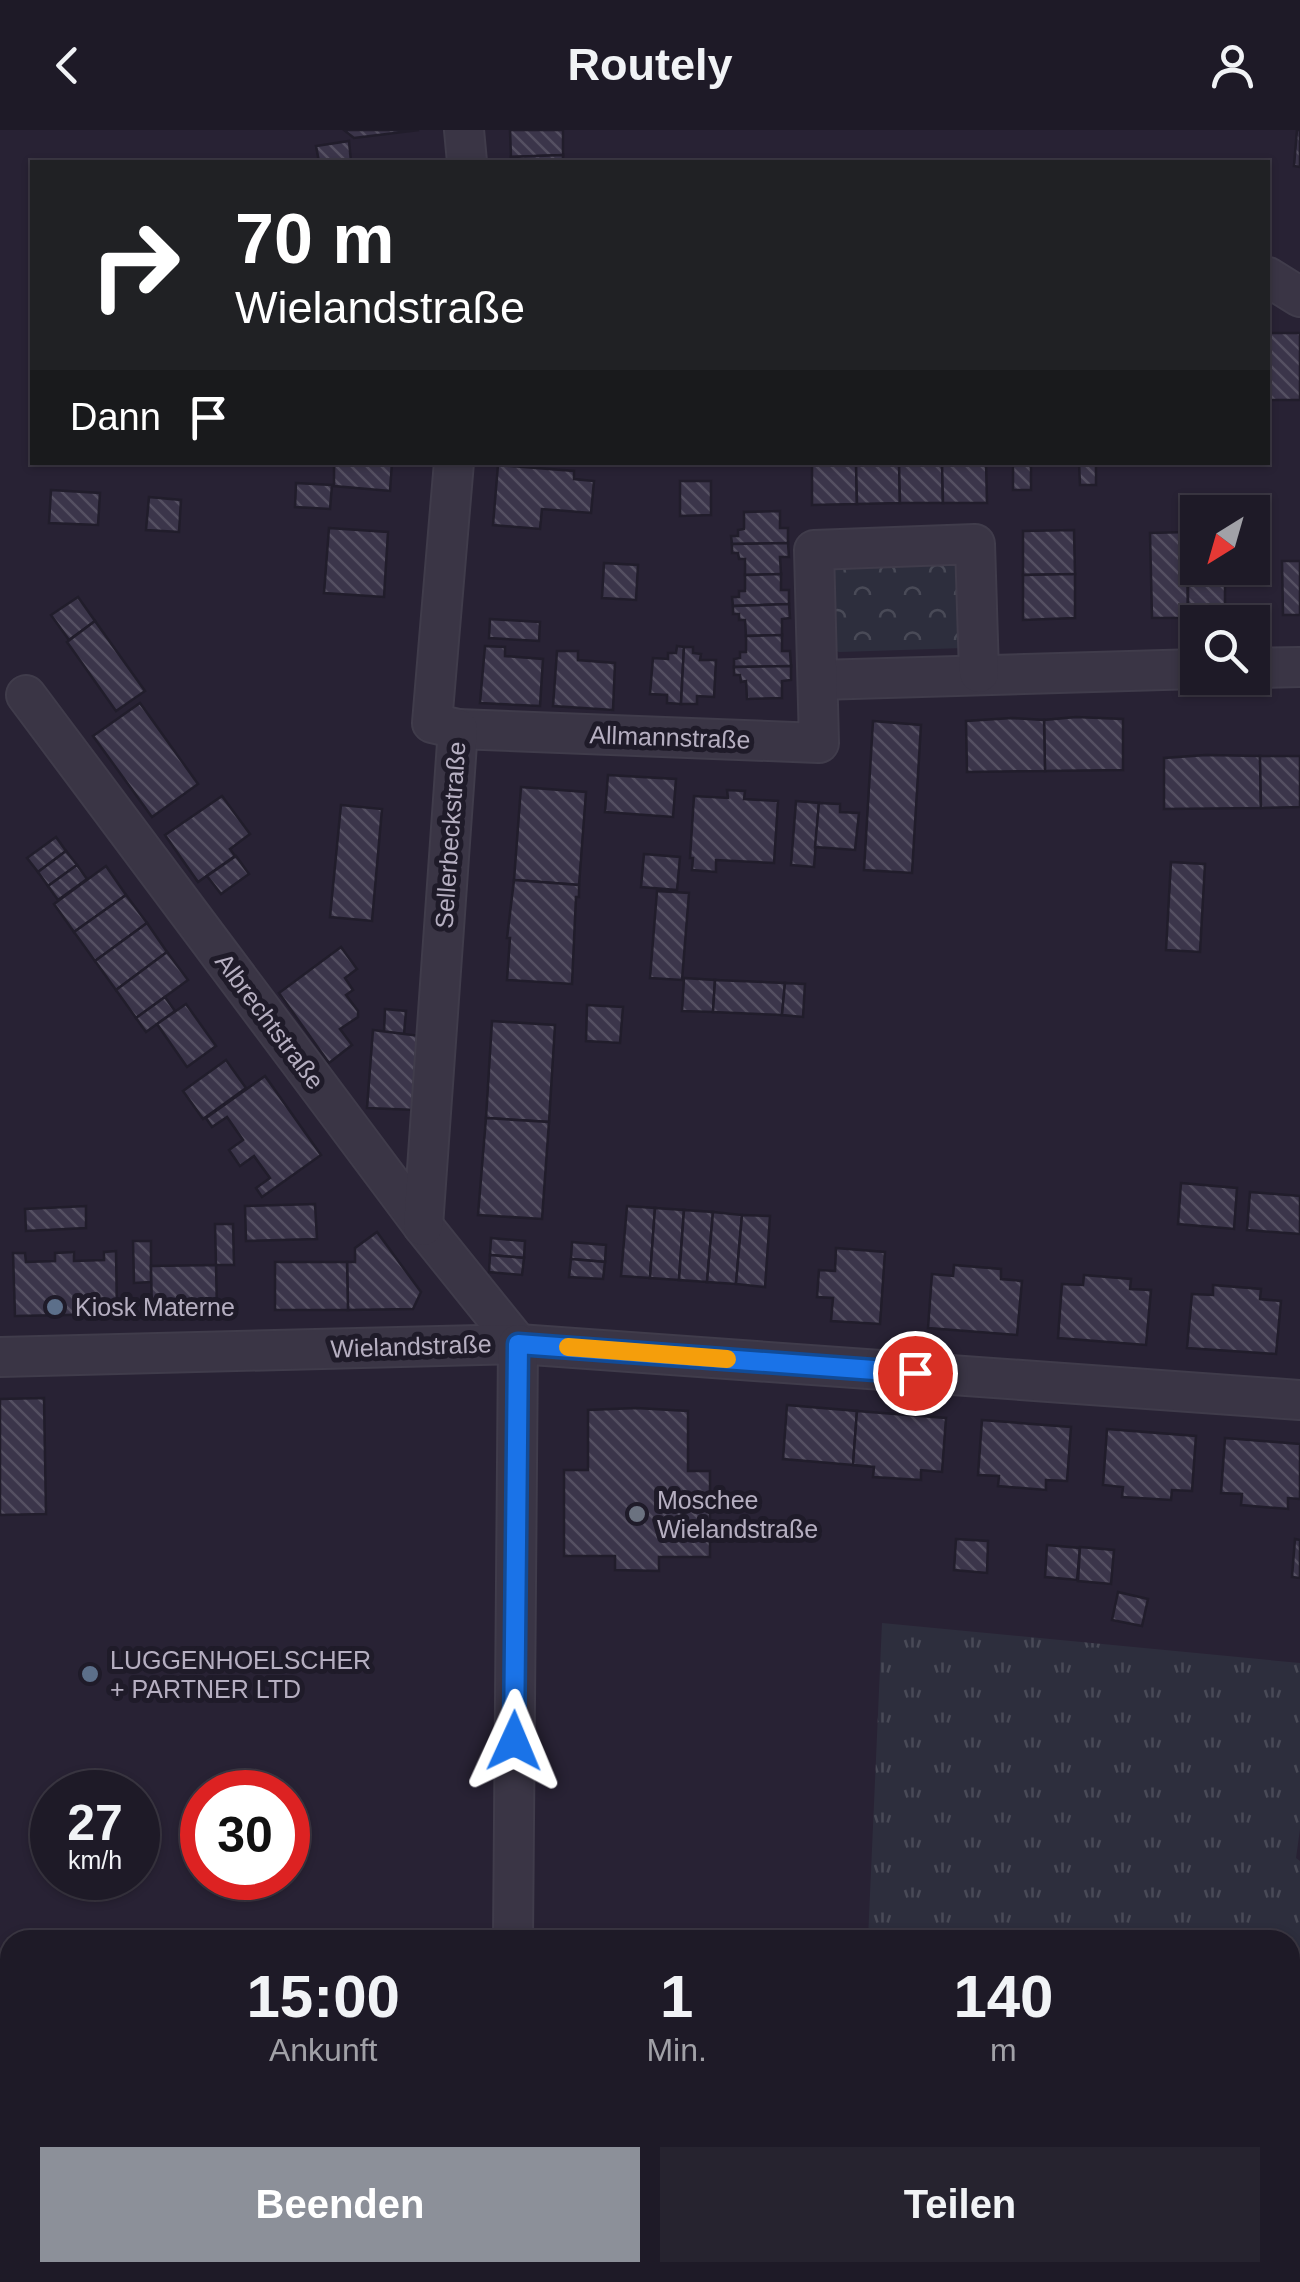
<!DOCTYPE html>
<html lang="de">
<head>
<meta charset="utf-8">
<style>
	body { margin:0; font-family:Helvetica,sans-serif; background:#26232f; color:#f1f3f6; height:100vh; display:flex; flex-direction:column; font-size:38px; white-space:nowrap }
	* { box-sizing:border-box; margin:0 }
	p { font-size:32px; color:#a1a1a7 }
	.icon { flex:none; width:55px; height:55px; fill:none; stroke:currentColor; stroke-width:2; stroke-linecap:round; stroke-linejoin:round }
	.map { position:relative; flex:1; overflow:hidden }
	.details { position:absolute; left:0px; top:1800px; width:1300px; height:352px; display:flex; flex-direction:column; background:#1e1a27; border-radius:30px 30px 0 0; box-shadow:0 2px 8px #0004,0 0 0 2px #3c3844 }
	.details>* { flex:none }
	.banner { position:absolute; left:30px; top:30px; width:1240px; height:305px; border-radius:0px; box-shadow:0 2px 8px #0004,0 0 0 2px #3c3844; background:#202124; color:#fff; overflow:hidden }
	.needle { width:65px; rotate:217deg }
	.fabs { position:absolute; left:1180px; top:365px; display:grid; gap:20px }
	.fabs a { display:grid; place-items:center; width:90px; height:90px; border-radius:0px; background:#1e1a27; box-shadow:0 2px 8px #0004,0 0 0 2px #3c3844; font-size:50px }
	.speed { position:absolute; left:30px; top:1640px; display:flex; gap:20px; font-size:50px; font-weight:700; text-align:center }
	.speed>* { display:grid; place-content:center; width:130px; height:130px; border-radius:50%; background:#1e1a27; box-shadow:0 2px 8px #0004,0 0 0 2px #3c3844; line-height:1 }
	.speed small { font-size:25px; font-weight:400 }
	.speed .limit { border:15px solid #d22; background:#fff; color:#111 }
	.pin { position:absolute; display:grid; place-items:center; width:85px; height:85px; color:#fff; margin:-42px; border:5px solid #fff; border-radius:50%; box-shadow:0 2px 10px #0007 }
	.me { position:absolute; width:110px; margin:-55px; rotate:1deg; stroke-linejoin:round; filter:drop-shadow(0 0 8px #0008) }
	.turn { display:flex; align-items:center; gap:35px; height:210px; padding:0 40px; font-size:45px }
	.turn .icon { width:130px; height:130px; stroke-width:2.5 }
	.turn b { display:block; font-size:70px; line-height:85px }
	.then { display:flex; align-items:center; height:95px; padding:0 40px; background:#0003; gap:20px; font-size:38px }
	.eta { display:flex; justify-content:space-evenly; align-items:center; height:170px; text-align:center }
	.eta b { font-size:60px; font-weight:700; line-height:70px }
	.button { display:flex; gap:20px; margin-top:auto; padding:20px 40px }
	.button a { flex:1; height:115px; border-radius:0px; background:#8c9099; color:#fff; font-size:40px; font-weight:700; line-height:115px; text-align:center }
	.button a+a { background:#26232f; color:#f1f3f6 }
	header { display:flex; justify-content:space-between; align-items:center; height:130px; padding:0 40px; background:#1e1a27; font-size:45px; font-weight:700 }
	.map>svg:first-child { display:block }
	.grass { fill:url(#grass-tufts) }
	.park { fill:url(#park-crowns) }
	.building { fill:url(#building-back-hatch); stroke:#211d2b; stroke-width:2.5 }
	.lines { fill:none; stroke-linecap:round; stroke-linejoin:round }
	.minor-casing { stroke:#403c4b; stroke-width:42 }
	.minor { stroke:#3a3545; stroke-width:38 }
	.route-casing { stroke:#114b97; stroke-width:25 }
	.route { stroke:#1a73e8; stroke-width:18 }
	.slow { stroke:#f59e0b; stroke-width:18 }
	.service-dot { fill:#5c6f8a; stroke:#1f1b29; stroke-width:4 }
	.worship-dot { fill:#6b7280; stroke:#1f1b29; stroke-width:4 }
	.labels { text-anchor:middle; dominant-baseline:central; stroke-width:10; stroke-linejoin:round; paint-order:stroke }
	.street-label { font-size:25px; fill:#b6afc1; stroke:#1f1b29 }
	.poi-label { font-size:25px; fill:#b6afc1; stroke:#1f1b29; text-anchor:start }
</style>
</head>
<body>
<header><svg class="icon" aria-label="back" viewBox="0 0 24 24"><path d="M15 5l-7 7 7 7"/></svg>Routely<svg class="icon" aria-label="person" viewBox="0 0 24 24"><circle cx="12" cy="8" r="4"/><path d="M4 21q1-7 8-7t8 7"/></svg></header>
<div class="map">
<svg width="1300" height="2152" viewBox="0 0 1300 2152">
	<defs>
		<pattern id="grass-tufts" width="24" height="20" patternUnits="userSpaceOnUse" patternTransform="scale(2.5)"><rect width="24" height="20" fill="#2d2e3d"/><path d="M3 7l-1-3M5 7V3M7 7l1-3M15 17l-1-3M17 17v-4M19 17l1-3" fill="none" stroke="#494a57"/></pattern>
		<pattern id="park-crowns" width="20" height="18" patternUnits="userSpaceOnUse" patternTransform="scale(2.5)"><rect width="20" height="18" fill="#2d2e3d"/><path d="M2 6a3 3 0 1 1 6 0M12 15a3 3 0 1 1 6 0" fill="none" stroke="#494a57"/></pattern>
		<pattern id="building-back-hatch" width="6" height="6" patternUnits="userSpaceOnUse" patternTransform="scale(2.5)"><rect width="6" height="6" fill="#3b354a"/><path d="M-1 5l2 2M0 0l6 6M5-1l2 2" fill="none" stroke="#555062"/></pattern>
	</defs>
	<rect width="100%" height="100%" fill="#282234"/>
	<!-- grass -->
	<polygon class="grass" points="882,1493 1300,1533 1300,1699 1296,1728 1300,1731 1300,2152 853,2152 853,2142 1290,2142 1290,1810 868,1810"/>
	<!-- park -->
	<polygon class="park" points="831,428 960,429 963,518 839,522 833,519"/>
	<!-- building -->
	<g class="building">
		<polygon points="344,0 419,0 354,8"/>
		<polygon points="510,0 563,0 563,25 511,27"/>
		<polygon points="1297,0 1300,0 1300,37 1294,36"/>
		<polygon points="349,11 351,32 319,32 316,16"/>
		<polygon points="563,25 563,32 511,32 511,27"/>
		<rect x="1268" y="203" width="32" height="67"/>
		<polygon points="334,332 392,332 390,361 334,356"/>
		<polygon points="812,332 856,332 857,374 812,375"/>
		<polygon points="856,332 899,332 900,373 857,374"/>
		<polygon points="899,332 942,332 943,373 900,373"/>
		<polygon points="942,332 986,332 987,373 943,373"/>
		<rect x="1013" y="332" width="18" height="28"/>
		<polygon points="1079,332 1096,332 1096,355 1080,355"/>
		<polygon points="498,335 574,341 574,349 594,351 591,383 542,379 540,399 493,395"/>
		<polygon points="680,351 711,351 711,385 680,386"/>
		<polygon points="296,353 332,355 330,379 295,377"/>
		<polygon points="51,360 100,363 98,395 49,393"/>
		<polygon points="149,367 181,370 179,402 146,400"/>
		<polygon points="780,381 780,398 788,398 788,413 732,414 731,406 738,406 738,400 744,399 744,382"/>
		<polygon points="329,398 388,402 384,467 324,463"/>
		<polygon points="1074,400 1075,444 1023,445 1023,401"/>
		<polygon points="1187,402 1188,488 1152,488 1150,403"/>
		<polygon points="788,413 789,427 780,427 781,444 745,445 745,429 739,429 738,423 732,423 732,414"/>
		<polygon points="1195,428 1198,438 1225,438 1225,487 1188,488 1188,429"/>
		<polygon points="1282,431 1300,431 1300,485 1283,485"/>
		<polygon points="604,433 638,435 636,470 602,468"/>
		<polygon points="781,444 781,460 789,460 789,474 733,476 732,467 739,467 739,461 745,461 745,445"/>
		<polygon points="1075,444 1075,488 1023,490 1023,445"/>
		<polygon points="78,467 95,491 69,510 51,485"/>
		<polygon points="789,474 790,488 782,489 782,505 746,506 745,490 739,490 739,484 733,484 733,476"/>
		<polygon points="490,489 540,492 539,511 489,508"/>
		<polygon points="95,491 145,561 116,581 67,512"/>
		<polygon points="782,505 782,521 790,521 791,536 734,537 734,529 740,528 740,522 746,522 746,506"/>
		<polygon points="485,516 505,517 505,526 543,529 540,576 480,573"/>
		<polygon points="677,516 684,517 681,574 667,573 667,565 650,564 653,528 668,529 668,523 676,523"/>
		<polygon points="684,517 693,517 693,523 701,524 700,530 716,530 714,567 697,566 697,574 681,574"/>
		<polygon points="557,521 578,521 578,530 615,533 613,580 553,576"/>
		<polygon points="791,536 791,550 782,551 782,568 747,569 746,551 741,552 740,545 734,545 734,537"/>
		<polygon points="140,573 198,654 152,687 93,606"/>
		<polygon points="1076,587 1123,589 1123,640 1045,641 1044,590"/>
		<polygon points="1012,588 1044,590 1045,641 967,642 966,591"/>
		<polygon points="873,591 921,595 912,743 864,740"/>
		<polygon points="1206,625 1260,626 1261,678 1164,679 1164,628"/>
		<polygon points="1260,626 1300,626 1300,677 1261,678"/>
		<polygon points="608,645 676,649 673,687 605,682"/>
		<polygon points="521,657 586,662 579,755 514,750"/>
		<polygon points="727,660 745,661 744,669 778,671 774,733 716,730 716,742 692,740 693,728 690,728 694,666 728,668"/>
		<polygon points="222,666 250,704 230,719 235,726 198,752 165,705"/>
		<polygon points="796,671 819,673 814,737 791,735"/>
		<polygon points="819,673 840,674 840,682 859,683 855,720 815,717"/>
		<polygon points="341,675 382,679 372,791 330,787"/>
		<polygon points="56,707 66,721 38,742 27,728"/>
		<polygon points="66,721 77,735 48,756 38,742"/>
		<polygon points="644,724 680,727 677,760 641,757"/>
		<polygon points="236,726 249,744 221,764 207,746"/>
		<polygon points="1171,732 1205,734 1200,822 1166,820"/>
		<polygon points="77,735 87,749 58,770 48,756"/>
		<polygon points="106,736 126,765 74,802 54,774"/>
		<polygon points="514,750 579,755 579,767 576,767 572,854 507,850 510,808 507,808"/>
		<polygon points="657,761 689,763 682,850 650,848"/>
		<polygon points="126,765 147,793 95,831 74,802"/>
		<polygon points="147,793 167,822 116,860 95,831"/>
		<polygon points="341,817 357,839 345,848 353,860 346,865 358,881 358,887 340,899 352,915 329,933 279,863"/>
		<polygon points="167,822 188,850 136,888 116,860"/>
		<polygon points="684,848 715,850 713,882 682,881"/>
		<polygon points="715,850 785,853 782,885 713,882"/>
		<polygon points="785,853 805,854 803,887 782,885"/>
		<polygon points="165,867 175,881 146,902 136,888"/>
		<polygon points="186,874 216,916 187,937 157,894"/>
		<polygon points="587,875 623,877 620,913 586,911"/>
		<polygon points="385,879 406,881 404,904 384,902"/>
		<polygon points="492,891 555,895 549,992 486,988"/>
		<polygon points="373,900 420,906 416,980 367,978"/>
		<polygon points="226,930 246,958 203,989 183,961"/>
		<polygon points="265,946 321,1025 262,1067 256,1058 270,1048 254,1026 240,1036 229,1020 243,1010 227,987 212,997 206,988"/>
		<polygon points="486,988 549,992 542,1089 478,1085"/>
		<polygon points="1181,1053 1237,1058 1234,1099 1178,1094"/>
		<polygon points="1250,1062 1300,1066 1300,1104 1247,1100"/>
		<polygon points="315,1074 317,1109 246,1111 245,1076"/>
		<polygon points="86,1076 86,1098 26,1101 25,1079"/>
		<polygon points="627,1076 655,1078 650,1148 621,1146"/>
		<polygon points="655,1078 684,1080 679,1150 650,1148"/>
		<polygon points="684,1080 713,1082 707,1152 679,1150"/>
		<polygon points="713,1082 742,1085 736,1154 707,1152"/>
		<polygon points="742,1085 770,1086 765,1157 736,1154"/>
		<polygon points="215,1094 233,1094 234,1135 216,1135"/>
		<polygon points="377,1102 421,1162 413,1179 348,1180 347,1132 355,1132 355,1118"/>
		<polygon points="491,1108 525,1111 524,1128 490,1125"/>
		<polygon points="133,1111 151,1111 151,1152 134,1153"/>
		<polygon points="572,1112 606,1115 605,1132 571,1129"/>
		<polygon points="836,1118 885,1122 880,1194 831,1191 833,1168 817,1167 819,1140 835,1141"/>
		<polygon points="116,1121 117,1184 15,1186 13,1123 25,1123 26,1132 55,1131 55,1123 74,1122 74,1131 104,1130 104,1122"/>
		<polygon points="490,1125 524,1128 522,1145 489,1142"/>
		<polygon points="571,1129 605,1132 603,1149 569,1147"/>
		<polygon points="275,1132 347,1132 348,1180 275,1180"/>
		<polygon points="216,1135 217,1182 152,1183 151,1136"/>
		<polygon points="954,1135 1001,1139 1001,1149 1022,1151 1017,1205 928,1198 932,1144 953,1146"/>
		<polygon points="1084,1145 1131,1149 1130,1159 1151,1160 1146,1215 1058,1208 1062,1154 1083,1155"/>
		<polygon points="1213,1155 1261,1159 1260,1169 1281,1171 1276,1224 1187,1218 1192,1164 1213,1165"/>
		<polygon points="44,1268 46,1384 0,1385 0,1269"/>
		<polygon points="787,1275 857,1281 853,1335 783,1329"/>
		<polygon points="636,1278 688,1281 688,1341 710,1341 710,1427 659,1427 659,1441 615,1440 615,1426 564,1426 564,1340 588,1340 588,1280"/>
		<polygon points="857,1281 946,1288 942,1342 921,1340 921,1350 873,1347 874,1337 853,1335"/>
		<polygon points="982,1290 1071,1297 1067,1351 1046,1350 1046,1360 998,1356 999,1346 978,1345"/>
		<polygon points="1107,1299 1196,1306 1192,1361 1172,1360 1171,1370 1122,1367 1123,1357 1103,1355"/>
		<polygon points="1225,1308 1300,1314 1300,1369 1288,1368 1288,1379 1241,1375 1242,1364 1221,1363"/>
		<polygon points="956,1409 988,1411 987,1443 954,1440"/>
		<polygon points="1295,1409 1300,1410 1300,1448 1292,1447"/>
		<polygon points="1047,1415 1080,1418 1077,1450 1045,1447"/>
		<polygon points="1080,1417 1114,1420 1111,1454 1078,1451"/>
		<polygon points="1118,1462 1148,1469 1142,1496 1112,1490"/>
		<polygon points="72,2142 222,2142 221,2152 71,2152"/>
		<polygon points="370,2143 427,2149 426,2152 370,2152"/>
	</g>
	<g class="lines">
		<defs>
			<g id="minor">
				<polyline points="464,0 467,32"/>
				<polyline points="1268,147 1300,167"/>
				<polyline points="1252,538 1300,537"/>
				<polyline points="818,550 1198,539"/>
				<polyline points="26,565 423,1096 518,1214"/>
				<polyline points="458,599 819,613 814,420 975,414 979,543"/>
				<polyline points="423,1096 458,599 432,593 454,332"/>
				<polyline points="0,1227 518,1214 1300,1270"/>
				<polyline points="513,1810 518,1214"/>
				<polyline points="489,2152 490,2142"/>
			</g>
		</defs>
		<!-- minor casing -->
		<use href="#minor" class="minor-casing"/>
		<!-- minor -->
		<use href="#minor" class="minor"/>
	</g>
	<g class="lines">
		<defs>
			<polyline id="route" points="514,1611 518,1214 915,1243"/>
		</defs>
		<!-- route casing -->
		<use href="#route" class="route-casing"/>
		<!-- route -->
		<use href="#route" class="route"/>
		<!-- slow -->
		<polyline class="slow" points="568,1217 727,1229"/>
	</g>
	<!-- markers -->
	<g class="service-dot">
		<circle cx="55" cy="1177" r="10"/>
		<circle cx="90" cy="1544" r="10"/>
	</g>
	<circle class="worship-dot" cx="637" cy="1384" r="10"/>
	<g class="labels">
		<!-- street labels -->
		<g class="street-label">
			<text transform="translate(670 607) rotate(2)">Allmannstraße</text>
			<text transform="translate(450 705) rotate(-86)">Sellerbeckstraße</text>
			<text transform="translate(270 891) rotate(53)">Albrechtstraße</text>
			<text transform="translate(411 1216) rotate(-2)">Wielandstraße</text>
		</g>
		<!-- poi labels -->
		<g class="poi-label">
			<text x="75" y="1177">Kiosk Materne</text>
			<text x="657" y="1370">Moschee<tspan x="657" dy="29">Wielandstraße</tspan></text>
			<text x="110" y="1530">LUGGENHOELSCHER<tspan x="110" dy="29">+ PARTNER LTD</tspan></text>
		</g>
	</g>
</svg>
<div class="fabs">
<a><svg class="needle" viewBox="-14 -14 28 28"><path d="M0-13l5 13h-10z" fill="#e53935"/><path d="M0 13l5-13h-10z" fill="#a1a1a7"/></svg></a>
<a><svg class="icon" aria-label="search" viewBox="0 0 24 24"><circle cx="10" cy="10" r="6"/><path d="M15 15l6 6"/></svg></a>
</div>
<div class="speed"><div>27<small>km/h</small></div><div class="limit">30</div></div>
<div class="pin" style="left:915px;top:1243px;background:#d93025"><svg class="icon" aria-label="arrive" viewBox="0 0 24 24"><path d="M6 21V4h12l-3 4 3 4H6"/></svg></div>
<svg class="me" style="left:514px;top:1611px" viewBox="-20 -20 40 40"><path d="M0-17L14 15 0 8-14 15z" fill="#1a73e8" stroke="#fff" stroke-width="4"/></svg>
<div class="banner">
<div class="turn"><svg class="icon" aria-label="right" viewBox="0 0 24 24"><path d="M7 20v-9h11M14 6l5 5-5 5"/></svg><div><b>70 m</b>Wielandstraße</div></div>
<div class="then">Dann<svg class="icon" aria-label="arrive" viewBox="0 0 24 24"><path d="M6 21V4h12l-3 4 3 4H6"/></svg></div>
</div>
<section class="details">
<div class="eta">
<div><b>15:00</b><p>Ankunft</p></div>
<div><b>1</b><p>Min.</p></div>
<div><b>140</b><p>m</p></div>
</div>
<div class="button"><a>Beenden</a><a>Teilen</a></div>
</section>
</div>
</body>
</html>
